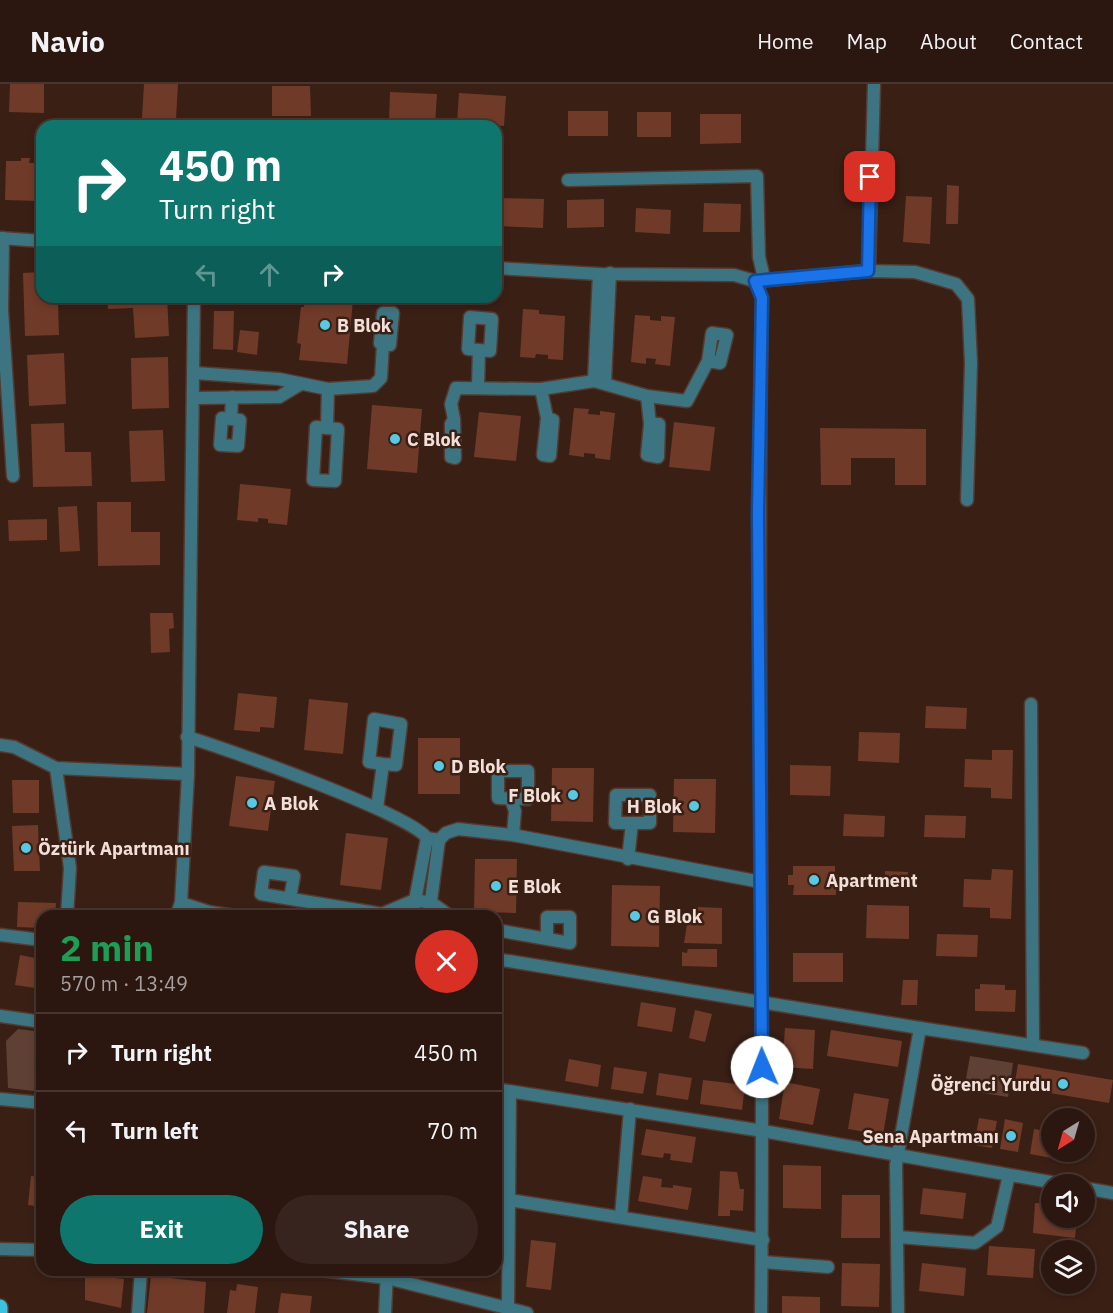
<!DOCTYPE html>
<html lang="en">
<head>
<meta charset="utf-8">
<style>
	body { margin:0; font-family:"IBM Plex Sans",sans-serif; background:#38241e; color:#f1f3f6; height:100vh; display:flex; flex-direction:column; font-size:22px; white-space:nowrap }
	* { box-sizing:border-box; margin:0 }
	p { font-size:20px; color:#a69f9f }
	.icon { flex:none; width:33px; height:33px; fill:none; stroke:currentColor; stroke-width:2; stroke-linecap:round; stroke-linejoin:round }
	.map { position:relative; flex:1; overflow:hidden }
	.details { position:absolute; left:36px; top:826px; width:466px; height:366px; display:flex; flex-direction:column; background:#2c1710; border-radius:18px; box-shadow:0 3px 9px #0003,0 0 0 2px #483630 }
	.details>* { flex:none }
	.top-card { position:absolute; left:36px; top:36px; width:466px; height:183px; border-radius:18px; box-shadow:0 3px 9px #0003,0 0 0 2px #483630; background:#0f766e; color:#fff; overflow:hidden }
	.needle { width:39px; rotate:217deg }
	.buttons { position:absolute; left:1041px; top:1024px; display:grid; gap:12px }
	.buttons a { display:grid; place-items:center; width:54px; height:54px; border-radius:50%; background:#2c1710; box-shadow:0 3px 9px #0003,0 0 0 2px #483630; font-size:30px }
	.pin { position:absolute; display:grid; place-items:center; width:51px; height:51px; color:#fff; margin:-26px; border-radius:12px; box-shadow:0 3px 9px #0006 }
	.me { position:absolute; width:66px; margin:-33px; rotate:359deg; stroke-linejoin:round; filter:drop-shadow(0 0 4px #0008) }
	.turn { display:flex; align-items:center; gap:21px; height:126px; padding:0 24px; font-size:27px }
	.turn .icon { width:78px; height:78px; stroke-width:2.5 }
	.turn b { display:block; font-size:42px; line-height:51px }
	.lanes { display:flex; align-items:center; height:57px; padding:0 24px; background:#0003; justify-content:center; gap:30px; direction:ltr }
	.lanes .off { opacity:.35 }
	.round { display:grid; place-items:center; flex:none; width:63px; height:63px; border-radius:32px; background:#38241e }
	.overview { display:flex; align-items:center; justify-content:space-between; height:102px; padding:0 24px }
	h1 { font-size:36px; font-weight:800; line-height:45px; color:#1e9e55 }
	.primary-button { display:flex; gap:12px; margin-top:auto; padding:12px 24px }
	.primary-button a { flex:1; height:69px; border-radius:36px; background:#0f766e; color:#fff; font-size:24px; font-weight:800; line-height:69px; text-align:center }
	.primary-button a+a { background:#38241e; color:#f1f3f6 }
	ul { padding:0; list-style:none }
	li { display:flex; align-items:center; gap:18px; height:78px; padding:0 24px; border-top:2px solid #483630 }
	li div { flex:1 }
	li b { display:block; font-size:22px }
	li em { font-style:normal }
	header { display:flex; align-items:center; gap:36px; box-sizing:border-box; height:84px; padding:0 30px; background:#2c1710; border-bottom:2px solid #483630 }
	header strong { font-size:28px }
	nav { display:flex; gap:33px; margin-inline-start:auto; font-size:21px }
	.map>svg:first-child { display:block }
	.green { fill:#5f4035 }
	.building { fill:#6f3b28 }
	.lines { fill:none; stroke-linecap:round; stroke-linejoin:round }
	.minor-casing { stroke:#543a30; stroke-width:15 }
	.major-casing { stroke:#543a30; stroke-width:18 }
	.minor { stroke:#3c7581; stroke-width:12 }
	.major { stroke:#3cc2dd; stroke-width:15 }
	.route-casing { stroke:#114b97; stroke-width:15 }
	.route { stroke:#1a73e8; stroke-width:10 }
	.poi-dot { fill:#57c9e2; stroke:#3a1f15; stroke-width:2 }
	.labels { text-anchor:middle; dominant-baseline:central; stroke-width:5; stroke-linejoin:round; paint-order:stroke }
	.poi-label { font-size:18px; font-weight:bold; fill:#f2dfd8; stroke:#3a1f15; text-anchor:start }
</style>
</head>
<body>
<header>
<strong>Navio</strong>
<nav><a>Home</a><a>Map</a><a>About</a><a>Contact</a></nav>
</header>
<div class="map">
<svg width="1113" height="1229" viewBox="0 0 1113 1229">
	<rect width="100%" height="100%" fill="#3a1f15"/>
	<!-- green -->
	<g class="green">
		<polygon points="18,945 42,948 42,1008 8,1004 6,957"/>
		<polygon points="970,972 1013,979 1008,1013 964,1006"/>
	</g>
	<!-- building -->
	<g class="building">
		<polygon points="10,0 44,0 44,29 9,28"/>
		<polygon points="144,0 178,0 176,35 165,34 164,39 142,34"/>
		<polygon points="272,2 310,2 311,32 272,32"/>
		<polygon points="390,8 437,10 435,40 389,38"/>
		<polygon points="459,9 506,12 504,42 457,39"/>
		<rect x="568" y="27" width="40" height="25"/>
		<rect x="637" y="28" width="34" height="25"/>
		<polygon points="700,30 741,30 741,59 700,60"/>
		<polygon points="76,37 110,38 109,42 76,42"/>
		<polygon points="21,74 30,74 29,79 39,79 38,117 5,116 6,77 21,77"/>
		<polygon points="947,101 959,102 958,140 946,140"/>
		<polygon points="906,112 932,113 930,160 903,158"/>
		<polygon points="497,114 544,115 543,144 496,142"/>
		<polygon points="604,115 604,143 567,144 567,116"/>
		<polygon points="704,119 741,120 740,148 703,148"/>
		<polygon points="636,124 671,126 670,150 635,148"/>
		<polygon points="42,188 42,213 82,213 83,219 58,219 59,251 25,252 23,189"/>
		<polygon points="107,213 167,213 169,252 135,254 133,224 108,225"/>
		<polygon points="305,213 353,216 347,280 299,276 301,260 297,259 301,223 304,223"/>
		<polygon points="523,225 539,226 539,230 565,232 563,276 548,275 548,271 536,270 535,274 520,273"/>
		<polygon points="214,227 234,227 233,266 213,265"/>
		<polygon points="635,231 650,232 650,236 661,237 661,232 675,233 670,282 655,280 656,275 646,274 646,280 631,278"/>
		<polygon points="240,246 259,248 257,271 237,268"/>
		<polygon points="64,269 66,320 29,322 27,271"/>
		<polygon points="168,273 169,324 132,325 131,274"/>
		<polygon points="372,321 422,325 417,389 367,385"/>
		<polygon points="574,324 589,325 588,330 600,331 600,327 615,329 610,376 595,374 595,370 584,369 584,373 569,371"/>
		<polygon points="479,328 521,332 516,377 474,373"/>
		<polygon points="674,338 715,343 710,387 669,383"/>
		<polygon points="64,339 65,368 91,368 92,402 33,403 31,340"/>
		<polygon points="820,344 926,345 926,401 895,401 895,374 851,374 851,401 821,401"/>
		<polygon points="163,346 165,397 131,398 129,347"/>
		<polygon points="240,400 291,405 287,441 268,439 268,435 258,434 258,438 237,436"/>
		<polygon points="97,418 131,418 131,448 160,448 160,481 98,482"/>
		<polygon points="77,422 80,467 60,468 58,423"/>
		<polygon points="47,435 47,456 9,457 8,436"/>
		<polygon points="150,529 173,529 174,544 169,545 170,568 151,569"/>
		<polygon points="238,609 277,613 274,644 260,643 260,648 234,646"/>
		<polygon points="309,615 348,619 343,670 304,666"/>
		<polygon points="926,622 967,624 966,645 925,644"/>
		<polygon points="859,648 900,649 899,679 858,677"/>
		<rect x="418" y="654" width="42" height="56"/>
		<polygon points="992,666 1013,666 1012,715 991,714 991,704 964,703 965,675 992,676"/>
		<polygon points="790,681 831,682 830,712 790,711"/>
		<polygon points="552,684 594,684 593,738 551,737"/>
		<polygon points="236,692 275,697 268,747 229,742"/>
		<polygon points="674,695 716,695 715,749 673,748"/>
		<polygon points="12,696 39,696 39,729 13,729"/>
		<polygon points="844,730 885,732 884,753 843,752"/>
		<polygon points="925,731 966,732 965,754 924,753"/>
		<polygon points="38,741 40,787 14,787 12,742"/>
		<polygon points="346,749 388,754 381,806 340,801"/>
		<polygon points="475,775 517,775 516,829 474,828"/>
		<polygon points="793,782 835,782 835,791 840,791 840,801 836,801 836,811 793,811 794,801 788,801 788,791 793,791"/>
		<polygon points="992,785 1013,786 1011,835 990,834 990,824 963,823 964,795 991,796"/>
		<polygon points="885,787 908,788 907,801 885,800"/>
		<polygon points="612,801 660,802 659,863 611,862"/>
		<polygon points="18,818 56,819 55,832 42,832 42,844 17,843"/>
		<polygon points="867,821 909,822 909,855 866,854"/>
		<polygon points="698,823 722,824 722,860 684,859 689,828 698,828"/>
		<polygon points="937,850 978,851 977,873 936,872"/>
		<polygon points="688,865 717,865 717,883 682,882 682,868 687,869"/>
		<rect x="793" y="869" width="50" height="29"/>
		<polygon points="20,871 40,875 35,904 15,901"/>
		<polygon points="903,896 918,896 917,921 901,921"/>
		<polygon points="980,900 1005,901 1005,906 1016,906 1015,928 975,927 975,905 980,905"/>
		<polygon points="641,918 676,924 672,948 637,942"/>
		<polygon points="695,926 712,930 705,958 689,954"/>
		<polygon points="785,944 815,946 813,985 782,983"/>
		<polygon points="831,946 902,957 898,983 827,972"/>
		<polygon points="36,954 42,955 42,985 32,984"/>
		<polygon points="569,975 601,981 598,1003 565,997"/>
		<polygon points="1018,980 1113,996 1109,1019 1014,1003"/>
		<polygon points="614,983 647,988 643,1010 611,1005"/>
		<polygon points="659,989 692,994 688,1016 656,1011"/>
		<polygon points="703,996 745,1001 742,1026 700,1020"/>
		<polygon points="785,998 820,1005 813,1041 779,1035"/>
		<polygon points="854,1009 889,1015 883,1051 848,1045"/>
		<polygon points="38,1026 42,1027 42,1057 34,1056"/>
		<polygon points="979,1034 997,1037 992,1064 974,1061"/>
		<polygon points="1005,1035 1023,1039 1018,1068 1000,1065"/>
		<polygon points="646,1045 696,1053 692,1079 670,1076 671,1070 664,1069 663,1074 641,1071"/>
		<polygon points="1034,1045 1052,1048 1052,1068 1070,1068 1068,1077 1030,1070"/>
		<polygon points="783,1081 821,1082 821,1125 783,1124"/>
		<polygon points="720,1087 737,1088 740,1105 744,1105 743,1127 730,1126 730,1132 718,1132"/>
		<polygon points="31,1092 42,1093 42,1123 28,1121"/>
		<polygon points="643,1092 662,1095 661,1103 673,1104 673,1101 692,1104 688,1126 638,1117"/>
		<polygon points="923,1104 966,1109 963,1135 920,1130"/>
		<polygon points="842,1111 880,1111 880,1154 841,1154"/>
		<polygon points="1035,1119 1052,1120 1052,1134 1077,1134 1075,1154 1033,1149"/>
		<polygon points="531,1156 556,1159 551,1206 526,1203"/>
		<polygon points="989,1162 1035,1165 1033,1194 987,1191"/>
		<polygon points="842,1179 880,1180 879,1223 841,1222"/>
		<polygon points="922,1179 966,1184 964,1212 919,1207"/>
		<polygon points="85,1191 124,1195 121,1224 85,1216"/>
		<polygon points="151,1192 206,1198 204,1229 147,1229"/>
		<polygon points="237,1200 258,1203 255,1229 227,1229 230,1206 236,1207"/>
		<polygon points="281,1209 312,1212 310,1229 278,1229"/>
		<polygon points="782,1212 820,1213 820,1229 782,1229"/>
	</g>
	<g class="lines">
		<defs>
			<g id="minor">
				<polyline points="568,96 757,92 759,173 764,194"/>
				<polyline points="0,154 42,157"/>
				<polyline points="3,154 2,226 13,392"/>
				<polyline points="496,184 599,190 734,191 755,197 869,187 915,188 956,200 968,215 971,279 967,416"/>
				<polyline points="869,187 874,0"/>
				<path d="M755 197 762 214C756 552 765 891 761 1229"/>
				<polyline points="195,289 279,295 328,305 373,302 381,294 383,260 390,261 393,229 383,229 380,259 383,260"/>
				<polyline points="594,297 599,190"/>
				<polyline points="605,298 610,189"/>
				<polyline points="478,303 479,266 490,267 492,235 470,233 468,265 479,266"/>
				<polyline points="541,305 547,334 543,371 550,372 553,336 547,334"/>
				<polyline points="647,312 650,340 647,371 658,373 659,340 650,340"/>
				<polyline points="194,314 279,313 299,301"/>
				<polyline points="231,335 240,336 238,362 220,361 222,334 231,335 232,313"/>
				<polyline points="454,335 455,374 451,373 451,340 454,335 451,320 456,304 541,305 594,297 647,312 687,317 708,277 720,279 727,251 712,249 708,277"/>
				<polygon points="316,343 338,345 335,397 313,396"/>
				<polyline points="327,344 328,305"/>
				<polyline points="1031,620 1033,960"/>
				<path d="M187 653C225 664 410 730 427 754L439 756 446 749 458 745 513 751 761 798"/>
				<polyline points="0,661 14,663 56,684 188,690"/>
				<polyline points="56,684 70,784 67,832"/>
				<polygon points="498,687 528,687 528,715 498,714"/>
				<polygon points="616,711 650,711 650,739 615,739"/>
				<polyline points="511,715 515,727 513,751"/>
				<polyline points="377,724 383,680 369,678 374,635 401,640 396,681 383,680"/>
				<polyline points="628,775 632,739"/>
				<polyline points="290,814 294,792 264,788 261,810 382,830 415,816 432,819 450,832"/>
				<polyline points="181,819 209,828 235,832"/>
				<polyline points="176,832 181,819 188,690 194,213"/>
				<polyline points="412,832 427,754"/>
				<polyline points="429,832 439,756"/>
				<polyline points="496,846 570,859 570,833 547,833 547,855"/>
				<polyline points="0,851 42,856"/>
				<polyline points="496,875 920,944"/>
				<polyline points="0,932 42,938"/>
				<polyline points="496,1005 763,1047 1067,1101"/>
				<polyline points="0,1015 42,1019"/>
				<polyline points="1084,1104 1113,1109"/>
				<polyline points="509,1116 763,1156"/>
				<polyline points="621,1132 630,1025"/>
				<polyline points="898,1153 975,1159 997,1143 1009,1091"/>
				<polyline points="0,1165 42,1166"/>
				<polyline points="762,1178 828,1183"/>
				<polyline points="320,1186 387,1194 527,1229"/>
				<polyline points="508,1224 510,1008"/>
				<polyline points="138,1229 141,1186"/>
				<polyline points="385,1229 387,1188"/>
				<polyline points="898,1229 896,1081 920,944 1083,969"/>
			</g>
			<polyline id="major" points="0,1223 0,1229"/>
		</defs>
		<!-- minor casing -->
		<use href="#minor" class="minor-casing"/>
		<!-- major casing -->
		<use href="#major" class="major-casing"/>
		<!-- minor -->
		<use href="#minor" class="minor"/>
		<!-- major -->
		<use href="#major" class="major"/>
	</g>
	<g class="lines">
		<defs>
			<polyline id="route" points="762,983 758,429 762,214 755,197 868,187 870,93"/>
		</defs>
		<!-- route casing -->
		<use href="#route" class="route-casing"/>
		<!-- route -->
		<use href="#route" class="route"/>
	</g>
	<!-- markers -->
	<g class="poi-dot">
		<circle cx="325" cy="241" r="6"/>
		<circle cx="395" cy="355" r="6"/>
		<circle cx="439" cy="682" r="6"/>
		<circle cx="573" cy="711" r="6"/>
		<circle cx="252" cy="719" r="6"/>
		<circle cx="694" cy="722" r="6"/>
		<circle cx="26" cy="764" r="6"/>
		<circle cx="814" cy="796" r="6"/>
		<circle cx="496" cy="802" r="6"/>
		<circle cx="635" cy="832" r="6"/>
		<circle cx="1063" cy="1000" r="6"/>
		<circle cx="1011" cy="1052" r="6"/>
	</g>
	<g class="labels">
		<!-- poi labels -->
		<g class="poi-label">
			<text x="337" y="241">B Blok</text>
			<text x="407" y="355">C Blok</text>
			<text x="451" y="682">D Blok</text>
			<text x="561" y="711" text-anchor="end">F Blok</text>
			<text x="264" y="719">A Blok</text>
			<text x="682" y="722" text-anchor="end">H Blok</text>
			<text x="38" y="764">Öztürk Apartmanı</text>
			<text x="826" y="796">Apartment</text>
			<text x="508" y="802">E Blok</text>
			<text x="647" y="832">G Blok</text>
			<text x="1051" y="1000" text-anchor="end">Öğrenci Yurdu</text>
			<text x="999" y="1052" text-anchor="end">Sena Apartmanı</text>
		</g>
	</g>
</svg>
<div class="buttons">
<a><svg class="needle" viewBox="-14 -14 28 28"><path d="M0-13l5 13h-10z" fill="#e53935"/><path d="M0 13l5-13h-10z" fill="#a69f9f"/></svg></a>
<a><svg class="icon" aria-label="sound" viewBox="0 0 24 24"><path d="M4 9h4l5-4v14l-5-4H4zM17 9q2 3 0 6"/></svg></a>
<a><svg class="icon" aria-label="layers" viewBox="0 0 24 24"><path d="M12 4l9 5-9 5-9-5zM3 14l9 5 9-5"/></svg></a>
</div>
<div class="pin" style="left:870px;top:93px;background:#d93025"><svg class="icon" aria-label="arrive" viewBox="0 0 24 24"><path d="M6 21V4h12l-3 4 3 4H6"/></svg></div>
<svg class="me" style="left:762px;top:983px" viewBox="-20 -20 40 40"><circle r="19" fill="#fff"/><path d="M0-13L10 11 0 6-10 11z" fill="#1a73e8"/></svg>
<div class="top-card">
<div class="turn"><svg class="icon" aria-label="right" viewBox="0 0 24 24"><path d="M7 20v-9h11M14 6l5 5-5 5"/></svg><div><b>450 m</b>Turn right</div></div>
<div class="lanes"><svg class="icon off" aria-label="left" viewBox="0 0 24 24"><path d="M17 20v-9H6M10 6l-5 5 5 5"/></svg><svg class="icon off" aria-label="ahead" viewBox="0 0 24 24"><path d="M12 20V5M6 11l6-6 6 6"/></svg><svg class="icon" aria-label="right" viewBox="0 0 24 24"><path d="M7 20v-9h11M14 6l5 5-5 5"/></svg></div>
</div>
<section class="details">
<div class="overview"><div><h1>2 min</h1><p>570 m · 13:49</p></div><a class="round" style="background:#d93025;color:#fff"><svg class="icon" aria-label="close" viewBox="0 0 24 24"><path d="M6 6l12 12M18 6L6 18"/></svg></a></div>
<ul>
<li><svg class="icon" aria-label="right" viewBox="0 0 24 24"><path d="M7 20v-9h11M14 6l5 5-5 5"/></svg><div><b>Turn right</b></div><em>450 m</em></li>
<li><svg class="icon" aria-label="left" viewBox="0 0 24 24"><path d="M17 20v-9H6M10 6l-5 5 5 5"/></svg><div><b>Turn left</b></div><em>70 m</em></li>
</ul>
<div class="primary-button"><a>Exit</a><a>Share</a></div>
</section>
</div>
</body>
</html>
